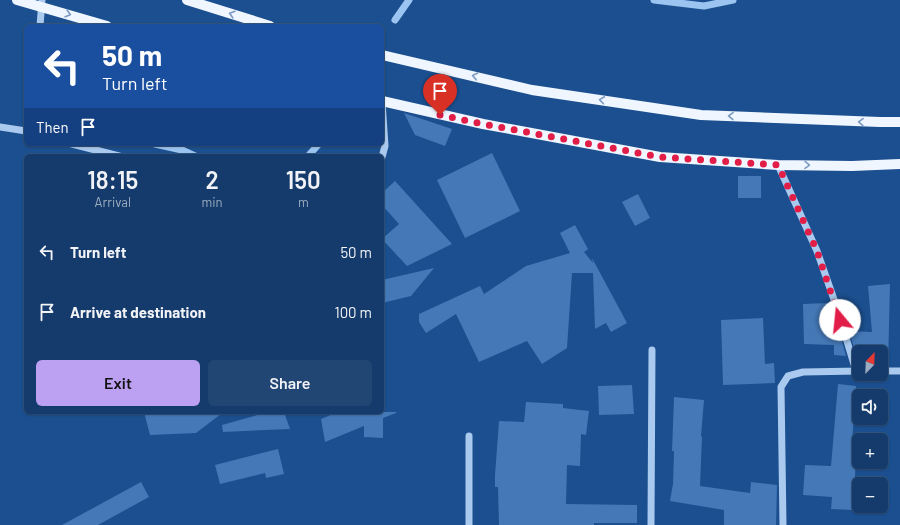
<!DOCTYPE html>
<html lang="en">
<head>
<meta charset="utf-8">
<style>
	body { margin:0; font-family:Barlow,sans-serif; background:#214673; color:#f1f3f6; height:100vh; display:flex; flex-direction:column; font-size:15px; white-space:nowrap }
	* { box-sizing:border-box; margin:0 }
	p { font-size:13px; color:#9dadc1 }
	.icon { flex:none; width:22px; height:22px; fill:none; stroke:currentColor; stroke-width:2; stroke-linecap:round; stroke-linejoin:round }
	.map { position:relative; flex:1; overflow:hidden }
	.details { position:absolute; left:24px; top:154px; width:360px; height:260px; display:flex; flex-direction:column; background:#143b6b; border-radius:6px; box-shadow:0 1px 3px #0004,0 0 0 1px #33557e }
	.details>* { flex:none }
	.banner { position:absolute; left:24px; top:24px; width:360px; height:122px; border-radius:6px; box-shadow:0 1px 3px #0004,0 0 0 1px #33557e; background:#1a4fa0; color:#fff; overflow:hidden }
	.needle { width:26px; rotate:23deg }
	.tools { position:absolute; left:852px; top:345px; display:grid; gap:8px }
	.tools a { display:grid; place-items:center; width:36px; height:36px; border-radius:6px; background:#143b6b; box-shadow:0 1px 3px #0004,0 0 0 1px #33557e; font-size:20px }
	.pin { position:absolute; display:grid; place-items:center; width:34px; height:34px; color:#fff; margin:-41px -17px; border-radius:50% 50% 50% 0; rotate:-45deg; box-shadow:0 0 4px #0007 }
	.pin .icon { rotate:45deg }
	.me { position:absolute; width:44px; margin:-22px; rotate:343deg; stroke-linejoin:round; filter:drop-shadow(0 0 3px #0008) }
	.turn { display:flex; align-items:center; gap:14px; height:84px; padding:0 12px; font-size:18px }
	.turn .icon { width:52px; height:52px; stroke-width:2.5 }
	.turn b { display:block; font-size:28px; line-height:34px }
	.then { display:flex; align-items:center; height:38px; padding:0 12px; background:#0003; gap:8px; font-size:15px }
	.eta { display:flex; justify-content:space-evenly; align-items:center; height:68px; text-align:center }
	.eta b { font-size:24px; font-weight:600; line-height:28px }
	.cta { display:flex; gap:8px; margin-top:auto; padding:8px 12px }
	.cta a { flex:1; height:46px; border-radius:6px; background:#bca0f2; color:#111; font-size:16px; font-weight:600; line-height:46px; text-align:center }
	.cta a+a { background:#214673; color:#f1f3f6 }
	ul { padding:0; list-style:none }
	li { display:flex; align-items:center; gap:12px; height:60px; padding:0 12px }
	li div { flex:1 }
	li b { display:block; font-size:15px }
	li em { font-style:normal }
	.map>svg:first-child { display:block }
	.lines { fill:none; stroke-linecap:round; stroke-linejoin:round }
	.stream { stroke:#9cc4f0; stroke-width:7 }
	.building { fill:#4478b7 }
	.minor { stroke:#a9c9ee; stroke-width:7 }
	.major { stroke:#f0f6ff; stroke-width:10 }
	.oneway { stroke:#7b9ac1 }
	.route { stroke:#e11d48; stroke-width:7; stroke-dasharray:0 12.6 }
</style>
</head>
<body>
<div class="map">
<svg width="900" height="525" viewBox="0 0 900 525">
	<rect width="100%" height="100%" fill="#1b4f8f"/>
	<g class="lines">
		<!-- stream -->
		<g class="stream">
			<polyline points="654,0 704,6 733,0"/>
			<polyline points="395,20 409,0"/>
			<polyline points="155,144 182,150 195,156"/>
			<polyline points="308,156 319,144"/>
		</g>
	</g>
	<!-- building -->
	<g class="building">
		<polygon points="404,113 452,129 445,146 415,135"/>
		<polygon points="492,153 520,211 465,238 437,180"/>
		<rect x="738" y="176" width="23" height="22"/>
		<polygon points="395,181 452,244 407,266 382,239 399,224 382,205 382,193"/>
		<polygon points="638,194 650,218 635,226 622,202"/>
		<polygon points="575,225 588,249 584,252 593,263 592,258 627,323 611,332 606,323 595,329 593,273 572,273 567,348 542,364 527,341 479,362 456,314 426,333 419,322 419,314 480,286 484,294 526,266 570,253 560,233"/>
		<polygon points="434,268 411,296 382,303 382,280"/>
		<polygon points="890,284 888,366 881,366 881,352 855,351 849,331 872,332 868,286"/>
		<polygon points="830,303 836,322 837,331 839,331 846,356 834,355 834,345 804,344 803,304"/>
		<polygon points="763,318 765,364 774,363 775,383 723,385 721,320"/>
		<polygon points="838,384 856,386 851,457 856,458 853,510 831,509 832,497 803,495 805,465 831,466"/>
		<polygon points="632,385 634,414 599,415 598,386"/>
		<polygon points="674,397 704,400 701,436 702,437 700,486 750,493 751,482 777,485 776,525 724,525 724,510 670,501 673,484 674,451 672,451"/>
		<polygon points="526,402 563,404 563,408 589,411 586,435 581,434 580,466 567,465 566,504 637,505 637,523 594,523 594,525 499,525 498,487 495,487 495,475 499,421 524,422"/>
		<polygon points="144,412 191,412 191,415 221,414 196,433 150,435"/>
		<polygon points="268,412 284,412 290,429 223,432 222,425"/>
		<polygon points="338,412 396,412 396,413 383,418 383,438 364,437 364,426 325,442 321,419"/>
		<polygon points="278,449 284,474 266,478 265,473 220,484 215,465"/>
		<polygon points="141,482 149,497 98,525 62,525"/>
	</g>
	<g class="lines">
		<!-- minor -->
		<g class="minor">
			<polyline points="40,26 42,0"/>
			<polyline points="0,127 26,131"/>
			<polyline points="72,144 119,156"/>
			<polyline points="382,157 385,146 382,101"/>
			<polyline points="778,165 817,251 837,308 856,371"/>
			<polyline points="881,371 900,371"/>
			<polyline points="469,436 469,525"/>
			<polyline points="651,525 652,350"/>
			<polyline points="783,525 781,387 788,376 803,372 859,371"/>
		</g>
		<!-- major -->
		<g class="major">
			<polyline points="17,0 107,26"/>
			<polyline points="187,0 270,26"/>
			<polyline points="382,55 532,90 701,115 880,122 900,122"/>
			<polyline points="382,101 483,124 660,157 778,165 852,166 900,164"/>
		</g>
	</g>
	<!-- one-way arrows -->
	<defs><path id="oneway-chevron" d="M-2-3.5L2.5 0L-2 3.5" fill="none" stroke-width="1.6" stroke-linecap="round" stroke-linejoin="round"/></defs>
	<g class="oneway">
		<use href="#oneway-chevron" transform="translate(68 14) rotate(16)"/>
		<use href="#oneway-chevron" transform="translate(232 14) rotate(-163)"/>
		<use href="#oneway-chevron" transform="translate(475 76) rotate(-167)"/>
		<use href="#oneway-chevron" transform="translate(602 100) rotate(-172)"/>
		<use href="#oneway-chevron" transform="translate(731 116) rotate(-178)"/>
		<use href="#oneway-chevron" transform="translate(861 122) rotate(-178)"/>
		<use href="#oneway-chevron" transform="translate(807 165) rotate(1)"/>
	</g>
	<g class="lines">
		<!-- route -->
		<polyline class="route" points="440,115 483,124 660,157 778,165 817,251 840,320"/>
	</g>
</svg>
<div class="tools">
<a><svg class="needle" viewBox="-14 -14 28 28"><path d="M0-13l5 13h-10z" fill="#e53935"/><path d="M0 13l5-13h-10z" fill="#9dadc1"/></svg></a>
<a><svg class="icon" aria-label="sound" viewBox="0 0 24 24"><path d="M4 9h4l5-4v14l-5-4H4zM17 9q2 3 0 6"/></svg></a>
<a>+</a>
<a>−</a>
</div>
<div class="pin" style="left:440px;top:115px;background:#d93025"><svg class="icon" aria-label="arrive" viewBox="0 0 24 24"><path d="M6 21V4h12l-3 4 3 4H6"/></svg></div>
<svg class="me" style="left:840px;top:320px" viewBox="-20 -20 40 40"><circle r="19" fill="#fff"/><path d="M0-13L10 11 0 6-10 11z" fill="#e11d48"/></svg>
<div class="banner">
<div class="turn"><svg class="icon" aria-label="left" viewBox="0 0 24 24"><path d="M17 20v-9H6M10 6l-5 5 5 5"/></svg><div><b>50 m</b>Turn left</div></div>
<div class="then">Then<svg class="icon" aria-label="arrive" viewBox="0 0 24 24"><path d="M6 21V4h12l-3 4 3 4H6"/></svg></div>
</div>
<section class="details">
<div class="eta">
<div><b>18:15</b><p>Arrival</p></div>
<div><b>2</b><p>min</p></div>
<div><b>150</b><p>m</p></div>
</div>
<ul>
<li><svg class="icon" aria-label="left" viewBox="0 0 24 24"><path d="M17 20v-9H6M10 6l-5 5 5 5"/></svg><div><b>Turn left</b></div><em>50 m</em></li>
<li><svg class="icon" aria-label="arrive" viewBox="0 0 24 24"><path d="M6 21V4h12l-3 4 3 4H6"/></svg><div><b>Arrive at destination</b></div><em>100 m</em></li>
</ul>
<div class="cta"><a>Exit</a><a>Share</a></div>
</section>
</div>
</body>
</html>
